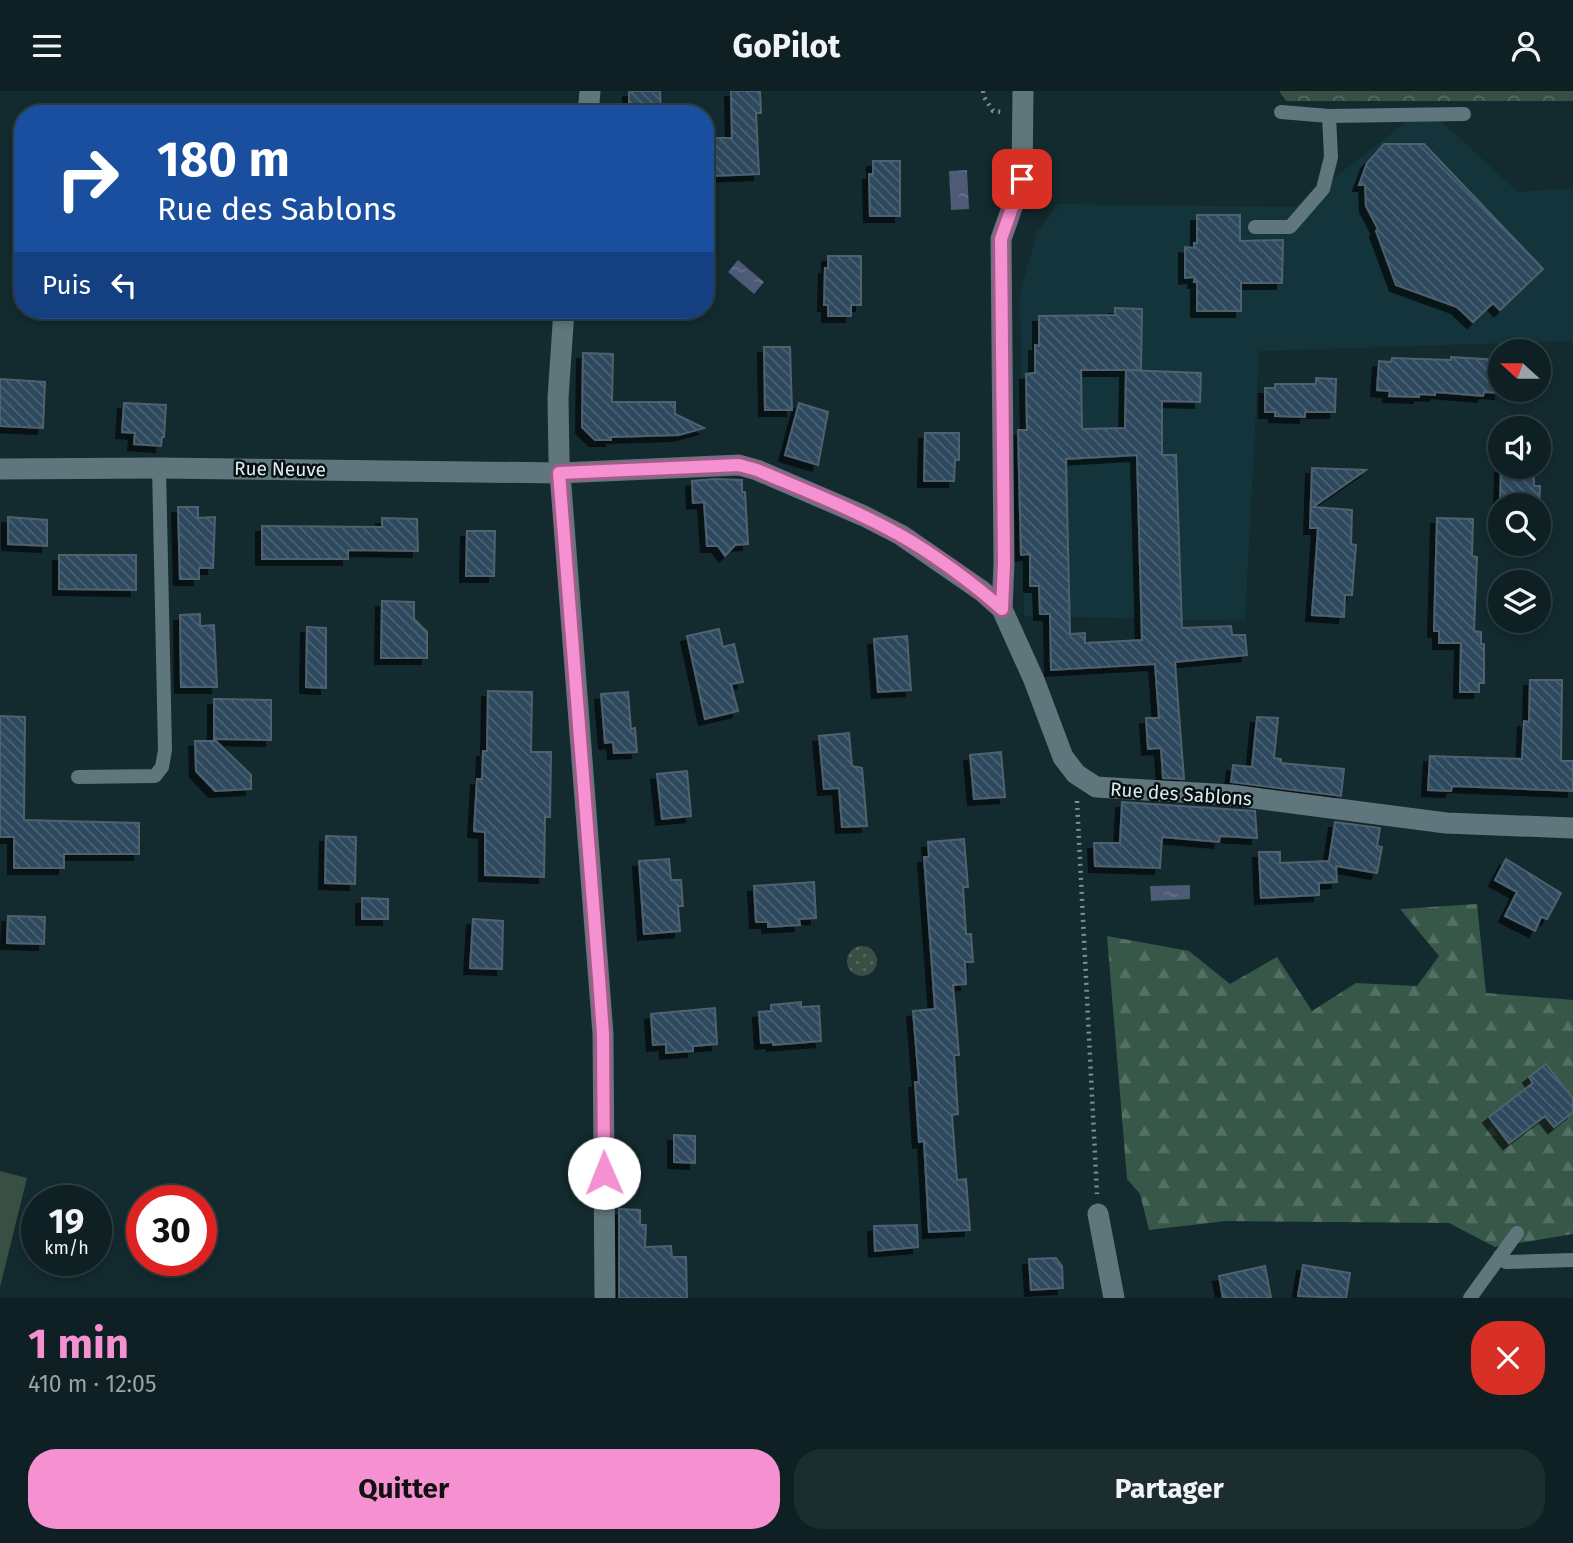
<!DOCTYPE html>
<html lang="fr">
<head>
<meta charset="utf-8">
<style>
	body { margin:0; font-family:"Fira Sans",sans-serif; background:#1c2d30; color:#f1f3f6; height:100vh; display:flex; flex-direction:column; font-size:26px; white-space:nowrap }
	* { box-sizing:border-box; margin:0 }
	p { font-size:23px; color:#9ba3a6 }
	.icon { flex:none; width:38px; height:38px; fill:none; stroke:currentColor; stroke-width:2; stroke-linecap:round; stroke-linejoin:round }
	.map { position:relative; height:1207px; overflow:hidden }
	.panel { display:flex; flex-direction:column; background:#0e2023; flex:1 }
	.panel>* { flex:none }
	.hud { position:absolute; left:14px; top:14px; width:700px; height:214px; border-radius:28px; box-shadow:0 4px 10px #0003,0 0 0 2px #2e3e41; background:#1a4fa0; color:#fff; overflow:hidden }
	.needle { width:46px; rotate:291deg }
	.fabs { position:absolute; left:1488px; top:248px; display:grid; gap:14px }
	.fabs a { display:grid; place-items:center; width:63px; height:63px; border-radius:50%; background:#0e2023; box-shadow:0 4px 10px #0003,0 0 0 2px #2e3e41; font-size:35px }
	.speed { position:absolute; left:21px; top:1094px; display:flex; gap:14px; font-size:35px; font-weight:700; text-align:center }
	.speed>* { display:grid; place-content:center; width:91px; height:91px; border-radius:50%; background:#0e2023; box-shadow:0 4px 10px #0003,0 0 0 2px #2e3e41; line-height:1 }
	.speed small { font-size:18px; font-weight:400 }
	.speed .limit { border:10px solid #d22; background:#fff; color:#111 }
	.pin { position:absolute; display:grid; place-items:center; width:60px; height:60px; color:#fff; margin:-30px; border-radius:14px; box-shadow:0 4px 10px #0006 }
	.me { position:absolute; width:77px; margin:-38px; rotate:359deg; stroke-linejoin:round; filter:drop-shadow(0 0 5px #0008) }
	.turn { display:flex; align-items:center; gap:24px; height:147px; padding:0 28px; font-size:32px }
	.turn .icon { width:91px; height:91px; stroke-width:2.5 }
	.turn b { display:block; font-size:49px; line-height:60px }
	.then { display:flex; align-items:center; height:66px; padding:0 28px; background:#0003; gap:14px; font-size:26px }
	.round { display:grid; place-items:center; flex:none; width:74px; height:74px; border-radius:28px; background:#1c2d30 }
	.headline { display:flex; align-items:center; justify-content:space-between; height:119px; padding:0 28px }
	h1 { font-size:42px; font-weight:700; line-height:52px; color:#f590d1 }
	.cta { display:flex; gap:14px; margin-top:auto; padding:14px 28px }
	.cta a { flex:1; height:80px; border-radius:28px; background:#f590d1; color:#111; font-size:28px; font-weight:700; line-height:80px; text-align:center }
	.cta a+a { background:#1c2d30; color:#f1f3f6 }
	header { display:flex; justify-content:space-between; align-items:center; height:91px; padding:0 28px; background:#0e2023; font-size:32px; font-weight:700 }
	.map>svg:first-child { display:block }
	.built { fill:#13343a }
	.grass { fill:url(#grass-dots) }
	.forest { fill:url(#forest-firs) }
	.park { fill:url(#park-crowns) }
	.pitch { fill:#3a4f44 }
	.water { fill:url(#water-ripples) }
	.building { fill:url(#building-back-hatch); stroke:#4f616e; stroke-width:2; fill-rule:evenodd; filter:url(#shadow) }
	.lines { fill:none; stroke-linecap:round; stroke-linejoin:round }
	.path { stroke:#7c8f93; stroke-width:4.5; stroke-dasharray:2 5; stroke-linecap:butt }
	.lane { stroke:#5e767c; stroke-width:14 }
	.street { stroke:#5e767c; stroke-width:21 }
	.route-casing { stroke:#9f5e88; stroke-width:18 }
	.route { stroke:#f590d1; stroke-width:12 }
	.labels { text-anchor:middle; dominant-baseline:central; stroke-width:5; stroke-linejoin:round; paint-order:stroke }
	.street-label { font-size:19px; fill:#deecef; stroke:#071113 }
</style>
</head>
<body>
<header><svg class="icon" aria-label="menu" viewBox="0 0 24 24"><path d="M4 6h16M4 12h16M4 18h16"/></svg>GoPilot<svg class="icon" aria-label="person" viewBox="0 0 24 24"><circle cx="12" cy="8" r="4"/><path d="M4 21q1-7 8-7t8 7"/></svg></header>
<div class="map">
<svg width="1573" height="1207" viewBox="0 0 1573 1207">
	<defs>
		<pattern id="grass-dots" width="8" height="8" patternUnits="userSpaceOnUse" patternTransform="scale(1.75)"><rect width="8" height="8" fill="#3a4f44"/><path d="M2 2h.1M6 6h.1" fill="none" stroke="#56685f" stroke-width="1.8" stroke-linecap="round"/></pattern>
		<pattern id="forest-firs" width="22" height="20" patternUnits="userSpaceOnUse" patternTransform="scale(1.75)"><rect width="22" height="20" fill="#375848"/><path d="M5 1l3.5 6h-7zM16 11l3.5 6h-7z" fill="#547063"/></pattern>
		<pattern id="park-crowns" width="20" height="18" patternUnits="userSpaceOnUse" patternTransform="scale(1.75)"><rect width="20" height="18" fill="#3a4f44"/><path d="M2 6a3 3 0 1 1 6 0M12 15a3 3 0 1 1 6 0" fill="none" stroke="#56685f"/></pattern>
		<pattern id="water-ripples" width="26" height="14" patternUnits="userSpaceOnUse" patternTransform="scale(1.75)"><rect width="26" height="14" fill="#4e5b77"/><path d="M2 4q2-2 4 0t4 0M15 11q2-2 4 0t4 0" fill="none" stroke="#67738b"/></pattern>
		<pattern id="building-back-hatch" width="6" height="6" patternUnits="userSpaceOnUse" patternTransform="scale(1.75)"><rect width="6" height="6" fill="#2d495d"/><path d="M-1 5l2 2M0 0l6 6M5-1l2 2" fill="none" stroke="#4b6375"/></pattern>
		<filter id="shadow"><feDropShadow dx="-6" dy="6" stdDeviation="0" flood-color="#0009"/></filter>
	</defs>
	<rect width="100%" height="100%" fill="#132a2f"/>
	<!-- built -->
	<polygon class="built" points="1426,16 1518,101 1573,97 1573,250 1259,260 1245,530 1024,525 1020,202 1037,141 1057,113 1296,116"/>
	<!-- grass -->
	<circle class="grass" cx="862" cy="870" r="15"/>
	<!-- forest -->
	<polygon class="forest" points="1477,813 1486,902 1573,909 1573,1143 1495,1156 1449,1132 1226,1130 1149,1139 1140,1103 1127,1088 1107,845 1189,860 1230,893 1277,866 1312,920 1356,892 1417,895 1439,865 1400,818"/>
	<!-- park -->
	<polygon class="park" points="1279,0 1573,0 1573,10 1286,10"/>
	<!-- pitch -->
	<polygon class="pitch" points="0,1080 27,1087 0,1196"/>
	<!-- water -->
	<g class="water">
		<polygon points="967,79 969,118 951,119 949,80"/>
		<polygon points="738,169 764,191 754,203 728,181"/>
		<polygon points="1190,794 1190,808 1151,810 1150,795"/>
	</g>
	<!-- building -->
	<g class="building">
		<polygon points="629,0 660,0 661,23 629,23"/>
		<polygon points="731,0 760,0 761,22 756,22 759,83 713,85 710,47 732,47"/>
		<polygon points="1384,53 1424,53 1543,178 1500,219 1493,212 1473,231 1457,216 1396,194 1376,140 1378,138 1366,115 1365,94 1359,94 1367,72"/>
		<polygon points="873,70 900,70 900,125 870,125 869,83 873,83"/>
		<polygon points="1197,124 1240,124 1240,150 1283,149 1282,192 1241,192 1241,220 1197,220 1197,191 1194,191 1195,186 1185,187 1185,156 1194,157 1194,152 1197,152"/>
		<polygon points="828,165 861,165 861,214 851,214 851,225 828,225 828,214 824,214 825,177 828,177"/>
		<path d="M1115 217 1142 218 1141 279H1081L1082 338 1125 337 1126 279 1201 282 1200 311 1162 310V364H1176L1182 537 1231 535 1232 544H1245L1247 564 1175 571 1184 688 1163 687 1161 657 1148 658 1146 627H1159L1155 573 1051 579 1050 523H1040L1039 495H1030V463L1021 464 1018 339H1027L1026 283 1035 282V254L1039 255V225L1115 224ZM1137 364 1142 549 1085 552V542L1070 543 1066 368Z"/>
		<polygon points="764,256 790,256 792,319 765,319"/>
		<polygon points="583,262 613,263 612,311 675,311 675,323 704,337 679,344 611,346 611,349 595,349 582,336"/>
		<polygon points="1451,266 1500,269 1500,302 1484,301 1483,305 1435,301 1435,304 1419,303 1419,306 1389,305 1390,300 1377,299 1379,270 1391,271 1392,267 1451,269"/>
		<polygon points="1316,287 1336,288 1335,321 1305,321 1305,326 1275,325 1275,321 1265,321 1265,297 1275,297 1275,293 1316,293"/>
		<polygon points="0,288 45,291 43,337 0,335"/>
		<polygon points="124,312 166,314 164,346 162,346 161,355 134,353 135,342 122,341"/>
		<polygon points="799,312 828,321 818,374 785,364"/>
		<polygon points="925,342 959,342 959,369 955,369 954,390 924,390"/>
		<polygon points="1501,376 1534,376 1534,395 1540,395 1539,415 1500,414"/>
		<polygon points="1312,377 1366,379 1313,416 1352,419 1351,453 1356,454 1352,504 1345,504 1344,526 1312,524 1318,437 1310,437"/>
		<polygon points="715,388 742,389 742,401 745,401 748,453 735,454 725,465 718,455 707,455 704,411 693,412 692,390"/>
		<polygon points="178,416 198,416 198,427 215,426 213,477 199,477 199,488 180,488"/>
		<polygon points="8,426 47,429 47,455 8,453"/>
		<polygon points="382,427 417,428 418,460 348,459 348,468 262,468 262,435 382,436"/>
		<polygon points="1437,427 1473,428 1472,465 1477,466 1474,540 1481,541 1481,553 1484,553 1484,592 1479,592 1479,601 1460,601 1461,552 1439,552 1439,540 1434,540"/>
		<polygon points="467,440 495,440 494,485 466,485"/>
		<polygon points="59,464 136,464 136,499 59,498"/>
		<polygon points="382,510 414,511 414,528 427,541 427,567 381,567"/>
		<polygon points="200,523 200,535 214,534 217,596 181,596 180,524"/>
		<polygon points="307,536 326,537 326,597 306,596"/>
		<polygon points="719,538 723,556 734,553 743,591 731,593 738,620 705,628 687,545"/>
		<polygon points="907,545 911,599 878,601 874,548"/>
		<polygon points="1530,589 1562,589 1561,670 1573,670 1573,700 1452,695 1451,700 1428,699 1430,665 1522,668 1524,630 1529,631"/>
		<polygon points="488,600 532,601 531,661 551,661 550,726 545,726 544,786 485,784 485,741 474,740 477,688 482,688 483,660 487,660"/>
		<polygon points="628,601 631,638 635,637 637,661 614,662 613,651 605,652 601,603"/>
		<polygon points="214,608 271,609 271,649 214,648"/>
		<polygon points="0,625 25,626 24,729 139,732 139,763 64,763 64,777 14,777 14,746 0,746"/>
		<polygon points="1257,626 1278,627 1274,667 1281,668 1281,672 1344,678 1341,705 1231,691 1233,674 1252,676"/>
		<polygon points="849,642 852,675 862,677 867,735 842,736 839,697 824,698 819,645"/>
		<polygon points="195,650 216,650 251,684 251,698 215,700 196,680"/>
		<polygon points="1001,661 1005,706 974,708 970,664"/>
		<polygon points="687,680 691,725 662,728 657,683"/>
		<polygon points="1122,711 1255,720 1257,747 1220,745 1219,751 1162,746 1160,777 1095,775 1094,752 1120,752"/>
		<polygon points="1335,731 1380,737 1377,755 1382,756 1377,782 1336,775 1337,791 1319,792 1319,804 1261,807 1259,761 1280,761 1280,772 1329,770"/>
		<polygon points="326,745 356,746 355,793 325,792"/>
		<polygon points="964,748 968,796 963,796 966,843 971,843 973,871 965,871 966,893 953,894 959,964 954,964 958,1023 952,1024 957,1089 966,1088 970,1139 929,1141 924,1050 919,1051 915,991 919,991 913,920 935,918 924,766 929,766 928,751"/>
		<polygon points="669,768 671,789 681,789 683,815 678,815 680,840 644,843 639,770"/>
		<polygon points="1506,768 1561,802 1547,828 1541,826 1535,840 1505,825 1517,801 1495,789"/>
		<polygon points="814,791 816,827 799,828 800,834 768,836 768,831 756,831 754,795"/>
		<polygon points="362,807 388,808 388,828 362,828"/>
		<polygon points="8,825 45,826 44,853 7,852"/>
		<polygon points="473,828 503,830 502,878 470,877"/>
		<polygon points="801,911 801,916 819,915 821,950 773,954 773,951 761,952 759,921 771,920 771,914"/>
		<polygon points="715,917 717,953 693,955 693,960 666,962 666,953 653,954 651,923"/>
		<polygon points="1546,973 1573,1008 1573,1021 1554,1036 1545,1025 1509,1052 1489,1026 1533,992 1529,986"/>
		<polygon points="674,1044 695,1045 695,1072 674,1071"/>
		<polygon points="619,1118 640,1119 640,1134 646,1134 645,1156 671,1155 672,1166 686,1166 687,1207 619,1207"/>
		<polygon points="917,1134 918,1156 875,1160 874,1135"/>
		<polygon points="1056,1167 1062,1175 1063,1197 1031,1199 1029,1168"/>
		<polygon points="1303,1174 1350,1182 1346,1207 1298,1205"/>
		<polygon points="1265,1175 1271,1207 1223,1207 1219,1185"/>
	</g>
	<g class="lines">
		<!-- path -->
		<g class="path">
			<polyline points="983,0 984,6 993,20 1003,21"/>
			<polyline points="1077,710 1097,1103"/>
		</g>
		<!-- lane -->
		<g class="lane">
			<polyline points="1281,21 1329,25 1464,23"/>
			<polyline points="1255,136 1290,136 1323,98 1331,66 1329,25"/>
			<polyline points="78,686 155,685 162,676 165,659 159,377"/>
			<polyline points="1500,1165 1506,1171 1573,1169"/>
			<polyline points="1470,1207 1517,1142"/>
		</g>
		<!-- street -->
		<g class="street">
			<polyline points="588,23 590,0"/>
			<polyline points="564,219 558,307 559,369 603,943 605,1207"/>
			<polyline points="0,378 159,377 560,382 739,374 757,379 864,425 901,444 982,500 1002,518 1034,589 1063,666 1076,683 1096,696 1231,704 1446,732 1573,737"/>
			<polyline points="1002,518 1004,473 1001,148 1022,88 1023,0"/>
			<polyline points="1098,1123 1114,1207"/>
		</g>
	</g>
	<g class="lines">
		<defs>
			<path id="route" d="M604 1082 603 943 599 887 559 382 739 374 757 379C804 399 853 418 898 443 931 461 974 493 1002 518L1004 473 1001 148 1022 88"/>
		</defs>
		<!-- route casing -->
		<use href="#route" class="route-casing"/>
		<!-- route -->
		<use href="#route" class="route"/>
	</g>
	<g class="labels">
		<!-- street labels -->
		<g class="street-label">
			<text transform="translate(280 378) rotate(1)">Rue Neuve</text>
			<text transform="translate(1181 703) rotate(4)">Rue des Sablons</text>
		</g>
	</g>
</svg>
<div class="fabs">
<a><svg class="needle" viewBox="-14 -14 28 28"><path d="M0-13l5 13h-10z" fill="#e53935"/><path d="M0 13l5-13h-10z" fill="#9ba3a6"/></svg></a>
<a><svg class="icon" aria-label="sound" viewBox="0 0 24 24"><path d="M4 9h4l5-4v14l-5-4H4zM17 9q2 3 0 6"/></svg></a>
<a><svg class="icon" aria-label="search" viewBox="0 0 24 24"><circle cx="10" cy="10" r="6"/><path d="M15 15l6 6"/></svg></a>
<a><svg class="icon" aria-label="layers" viewBox="0 0 24 24"><path d="M12 4l9 5-9 5-9-5zM3 14l9 5 9-5"/></svg></a>
</div>
<div class="speed"><div>19<small>km/h</small></div><div class="limit">30</div></div>
<div class="pin" style="left:1022px;top:88px;background:#d93025"><svg class="icon" aria-label="arrive" viewBox="0 0 24 24"><path d="M6 21V4h12l-3 4 3 4H6"/></svg></div>
<svg class="me" style="left:604px;top:1082px" viewBox="-20 -20 40 40"><circle r="19" fill="#fff"/><path d="M0-13L10 11 0 6-10 11z" fill="#f590d1"/></svg>
<div class="hud">
<div class="turn"><svg class="icon" aria-label="right" viewBox="0 0 24 24"><path d="M7 20v-9h11M14 6l5 5-5 5"/></svg><div><b>180 m</b>Rue des Sablons</div></div>
<div class="then">Puis<svg class="icon" aria-label="left" viewBox="0 0 24 24"><path d="M17 20v-9H6M10 6l-5 5 5 5"/></svg></div>
</div>
</div>
<section class="panel">
<div class="headline"><div><h1>1 min</h1><p>410 m · 12:05</p></div><a class="round" style="background:#d93025;color:#fff"><svg class="icon" aria-label="close" viewBox="0 0 24 24"><path d="M6 6l12 12M18 6L6 18"/></svg></a></div>
<div class="cta"><a>Quitter</a><a>Partager</a></div>
</section>
</body>
</html>
